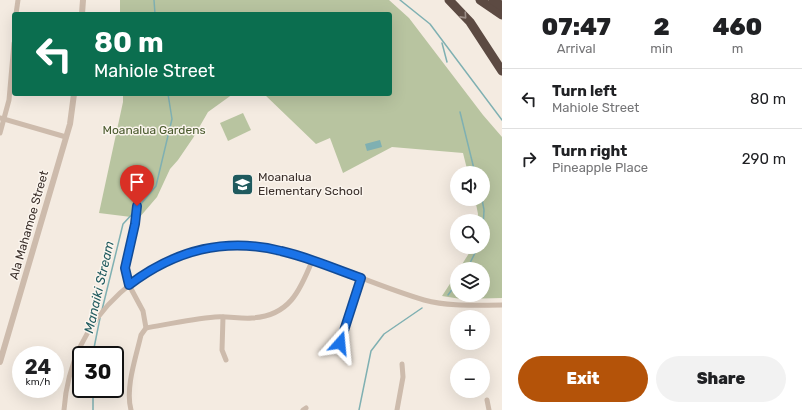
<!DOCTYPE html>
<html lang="en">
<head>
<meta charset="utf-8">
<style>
	body { margin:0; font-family:Rubik,sans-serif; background:#f2f2f2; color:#202124; height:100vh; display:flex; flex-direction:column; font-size:15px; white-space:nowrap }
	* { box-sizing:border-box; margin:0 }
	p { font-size:13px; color:#757577 }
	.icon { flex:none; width:22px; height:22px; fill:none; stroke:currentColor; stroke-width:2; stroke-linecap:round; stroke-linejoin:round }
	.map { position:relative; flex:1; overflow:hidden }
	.sheet { display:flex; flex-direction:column; background:#fff; width:300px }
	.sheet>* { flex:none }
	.top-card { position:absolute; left:12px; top:12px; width:380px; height:84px; border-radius:4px; box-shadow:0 4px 16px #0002; background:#0b6e4f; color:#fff; overflow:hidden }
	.fabs { position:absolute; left:450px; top:166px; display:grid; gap:8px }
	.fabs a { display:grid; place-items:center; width:40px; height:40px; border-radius:50%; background:#fff; box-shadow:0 4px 16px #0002; font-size:20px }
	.speed { position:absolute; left:12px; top:346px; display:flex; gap:8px; font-size:20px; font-weight:700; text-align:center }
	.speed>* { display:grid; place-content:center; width:52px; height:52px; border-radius:50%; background:#fff; box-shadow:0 4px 16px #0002; line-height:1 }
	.speed small { font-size:10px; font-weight:400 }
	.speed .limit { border:2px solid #111; border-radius:6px; background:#fff; color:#111 }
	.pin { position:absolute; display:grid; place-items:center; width:34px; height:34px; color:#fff; margin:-41px -17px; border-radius:50% 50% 50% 0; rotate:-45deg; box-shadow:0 0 4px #0007 }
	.pin .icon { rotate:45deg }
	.me { position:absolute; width:44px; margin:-22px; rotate:18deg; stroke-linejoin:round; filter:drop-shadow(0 0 3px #0008) }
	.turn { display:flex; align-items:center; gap:14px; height:84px; padding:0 16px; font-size:18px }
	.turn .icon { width:52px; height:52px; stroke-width:2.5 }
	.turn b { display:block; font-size:28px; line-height:34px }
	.eta { display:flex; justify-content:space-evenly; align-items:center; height:68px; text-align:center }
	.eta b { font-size:24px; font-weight:800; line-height:28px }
	.action { display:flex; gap:8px; margin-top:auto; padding:8px 16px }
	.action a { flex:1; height:46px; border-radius:24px; background:#b45309; color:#fff; font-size:16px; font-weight:800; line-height:46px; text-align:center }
	.action a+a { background:#f2f2f2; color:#202124 }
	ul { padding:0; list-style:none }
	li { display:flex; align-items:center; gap:12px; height:60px; padding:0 16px; border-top:1px solid #e0e0e0 }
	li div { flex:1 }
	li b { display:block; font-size:15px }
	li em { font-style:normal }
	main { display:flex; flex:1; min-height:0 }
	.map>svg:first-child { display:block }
	.green { fill:#b8c4a0 }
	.water { fill:#7fb0b2 }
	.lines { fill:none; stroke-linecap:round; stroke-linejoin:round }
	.stream { stroke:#7fb0b2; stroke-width:1.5 }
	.minor { stroke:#cdbbac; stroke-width:5 }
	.tertiary { stroke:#cdbbac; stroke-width:6 }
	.motorway { stroke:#5c4a42; stroke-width:9 }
	.oneway { stroke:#9c8e87 }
	.route-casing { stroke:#114b97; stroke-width:10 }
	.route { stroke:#1a73e8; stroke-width:7 }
	.labels { text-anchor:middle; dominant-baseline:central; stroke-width:3; stroke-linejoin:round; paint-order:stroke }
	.park-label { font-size:12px; fill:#4a5a2e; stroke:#fbf5ee }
	.poi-label { font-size:12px; fill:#3b302b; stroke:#fbf5ee; text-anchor:start }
	.street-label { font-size:12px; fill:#3b302b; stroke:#fbf5ee }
	.water-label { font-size:13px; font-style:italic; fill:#1f5a5e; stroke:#fbf5ee }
</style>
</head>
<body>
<main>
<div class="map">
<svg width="502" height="410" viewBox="0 0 502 410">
	<rect width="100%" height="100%" fill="#f4ebe1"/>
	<!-- green -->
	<g class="green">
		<polygon points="120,0 389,0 409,18 483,115 502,137 502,298 461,299 442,296 457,273 457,295 483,295 483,269 459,269 473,247 483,247 483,221 477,221 478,214 475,199 483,199 483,173 468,173 463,153 392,147 343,173 330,138 316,144 264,94 390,94 390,14 120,14"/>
		<polygon points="123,94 233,94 208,112 193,138 178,160 170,169 157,197 139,218 99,213 123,102"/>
		<polygon points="243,113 251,130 228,141 220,123"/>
	</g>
	<!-- water -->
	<polygon class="water" points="380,140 382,147 367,151 365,144"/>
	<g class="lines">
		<!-- stream -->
		<g class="stream">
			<polyline points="154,0 155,14"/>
			<polyline points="400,0 430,24 502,120"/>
			<polyline points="442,43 447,62"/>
			<polyline points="460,112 475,173"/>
			<polyline points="482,199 484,210 483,229"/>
			<polyline points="140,205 156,186 172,119 168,94"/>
			<polyline points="467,269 478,247"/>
			<polyline points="448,295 457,283"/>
			<polyline points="102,310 123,224 135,211"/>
			<polyline points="93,355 94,348 100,318"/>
			<polyline points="93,389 93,410"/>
			<polyline points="359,410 371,351 384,334 422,308"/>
		</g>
		<!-- minor -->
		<g class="minor">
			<polyline points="16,14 18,0"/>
			<polyline points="0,118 66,137"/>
			<polyline points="0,133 9,100 14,43"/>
			<polyline points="223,317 222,350 226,360"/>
			<path d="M146 328C169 324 192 319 215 317 228 316 240 319 252 318 289 316 300 291 312 261"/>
			<polyline points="341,343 361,278"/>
			<polyline points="487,400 489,410"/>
			<path d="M64 410C67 365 86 324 120 293 165 252 221 235 281 251 330 263 376 286 424 300 450 307 476 305 502 305"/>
			<path d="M131 410C125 388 136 357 141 335L146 328 143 311 129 285 125 268 135 224 138 198"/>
			<polyline points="303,410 306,408"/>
			<polyline points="397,410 403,377 402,364"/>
		</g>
		<!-- tertiary -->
		<g class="tertiary">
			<polyline points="82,14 83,0"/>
			<polyline points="0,362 70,124 74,94"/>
		</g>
		<!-- motorway -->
		<g class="motorway">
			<polyline points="449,0 470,22 502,71"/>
			<polyline points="480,0 502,15"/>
			<polyline points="493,0 502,6"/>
		</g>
	</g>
	<!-- one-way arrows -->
	<defs><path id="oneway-chevron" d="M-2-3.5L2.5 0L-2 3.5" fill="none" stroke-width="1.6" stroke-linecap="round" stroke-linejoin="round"/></defs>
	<use class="oneway" href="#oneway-chevron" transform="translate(464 16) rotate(48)"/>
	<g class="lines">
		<defs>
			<path id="route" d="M137 206 135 224 125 268 129 285C175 250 224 237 281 251 308 257 335 269 361 278L340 343"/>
		</defs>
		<!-- route casing -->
		<use href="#route" class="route-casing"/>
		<!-- route -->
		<use href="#route" class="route"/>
	</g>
	<!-- icons -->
	<defs>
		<symbol id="school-square" viewBox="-11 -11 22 22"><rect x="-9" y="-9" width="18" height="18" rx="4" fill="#1f5a5e" stroke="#fbf5ee"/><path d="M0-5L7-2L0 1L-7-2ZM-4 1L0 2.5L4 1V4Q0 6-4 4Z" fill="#fff"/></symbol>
	</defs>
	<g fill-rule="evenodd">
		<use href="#school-square" x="230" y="172" width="25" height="25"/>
	</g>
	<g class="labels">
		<!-- park labels -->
		<g class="park-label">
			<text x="154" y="130">Moanalua Gardens</text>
		</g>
		<!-- poi labels -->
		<g class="poi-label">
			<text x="258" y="177">Moanalua<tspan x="258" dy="14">Elementary School</tspan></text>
		</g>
		<!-- street labels -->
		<g class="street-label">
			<text transform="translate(29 225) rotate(-74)">Ala Mahamoe Street</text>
		</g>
		<!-- water labels -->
		<g class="water-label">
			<text transform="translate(99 287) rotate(-77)">Manaiki Stream</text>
		</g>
	</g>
</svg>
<div class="fabs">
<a><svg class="icon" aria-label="sound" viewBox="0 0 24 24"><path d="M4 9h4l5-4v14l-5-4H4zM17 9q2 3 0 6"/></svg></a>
<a><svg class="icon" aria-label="search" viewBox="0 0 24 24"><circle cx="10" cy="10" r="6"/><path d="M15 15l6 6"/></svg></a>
<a><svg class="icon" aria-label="layers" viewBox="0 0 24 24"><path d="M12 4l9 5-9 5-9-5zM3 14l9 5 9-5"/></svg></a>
<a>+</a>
<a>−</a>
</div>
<div class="speed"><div>24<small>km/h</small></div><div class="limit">30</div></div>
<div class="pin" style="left:137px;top:206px;background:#d93025"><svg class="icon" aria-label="arrive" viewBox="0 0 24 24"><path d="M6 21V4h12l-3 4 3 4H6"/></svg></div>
<svg class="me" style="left:340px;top:343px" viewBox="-20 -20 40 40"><path d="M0-17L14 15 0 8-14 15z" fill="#1a73e8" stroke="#fff" stroke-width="4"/></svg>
<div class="top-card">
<div class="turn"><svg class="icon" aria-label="left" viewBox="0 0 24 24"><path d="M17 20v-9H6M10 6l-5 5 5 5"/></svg><div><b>80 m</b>Mahiole Street</div></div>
</div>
</div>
<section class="sheet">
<div class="eta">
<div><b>07:47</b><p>Arrival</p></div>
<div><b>2</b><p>min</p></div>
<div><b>460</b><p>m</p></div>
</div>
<ul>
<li><svg class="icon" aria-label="left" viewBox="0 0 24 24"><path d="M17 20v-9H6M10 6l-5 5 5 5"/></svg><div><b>Turn left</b><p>Mahiole Street</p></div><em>80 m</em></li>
<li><svg class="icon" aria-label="right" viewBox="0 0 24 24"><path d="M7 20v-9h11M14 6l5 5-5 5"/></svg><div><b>Turn right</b><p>Pineapple Place</p></div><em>290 m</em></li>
</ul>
<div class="action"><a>Exit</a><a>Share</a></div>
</section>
</main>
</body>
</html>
